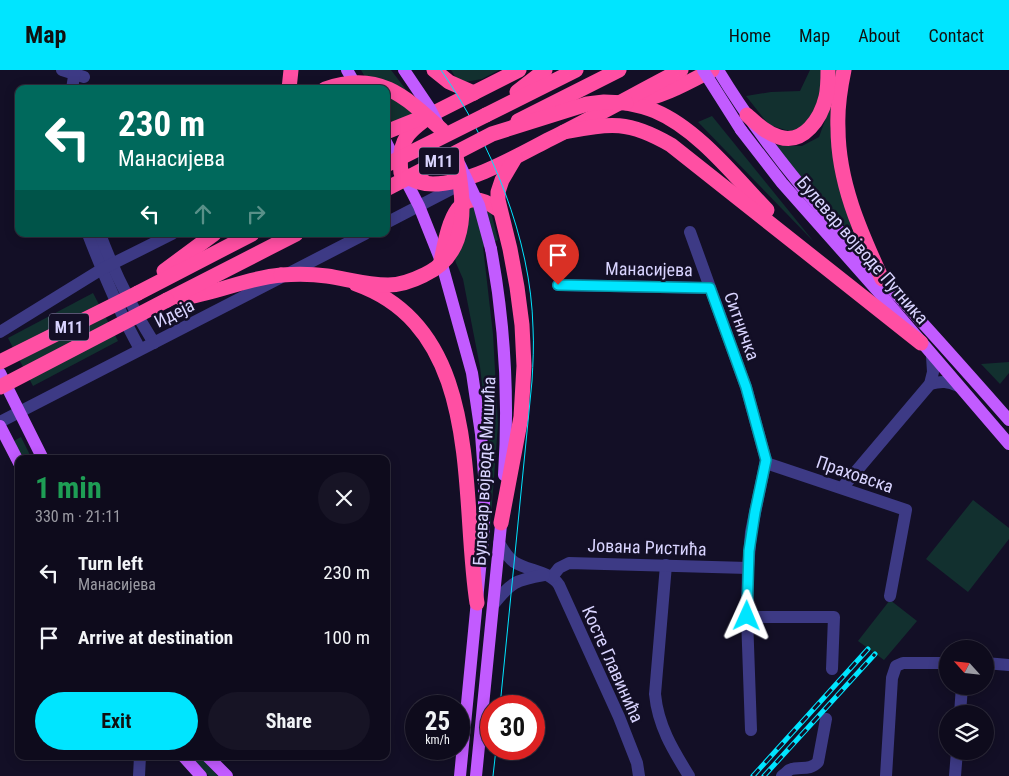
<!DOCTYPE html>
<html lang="en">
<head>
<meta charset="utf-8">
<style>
	body { margin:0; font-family:"Roboto Condensed",sans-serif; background:#171425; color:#f1f3f6; height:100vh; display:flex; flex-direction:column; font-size:19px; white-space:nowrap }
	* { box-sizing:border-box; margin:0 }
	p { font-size:16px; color:#9b9ba3 }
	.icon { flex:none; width:28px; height:28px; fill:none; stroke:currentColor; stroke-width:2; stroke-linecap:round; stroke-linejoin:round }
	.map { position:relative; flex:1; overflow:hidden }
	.panel { position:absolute; left:15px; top:385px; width:375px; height:305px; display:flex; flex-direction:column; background:#0e0b1c; border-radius:10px; box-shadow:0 2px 12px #0003,0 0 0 1px #2e2b3b }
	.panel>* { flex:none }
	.banner { position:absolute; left:15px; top:15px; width:375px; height:152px; border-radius:10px; box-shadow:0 2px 12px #0003,0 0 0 1px #2e2b3b; background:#00695c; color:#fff; overflow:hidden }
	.needle { width:32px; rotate:297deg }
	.fabs { position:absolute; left:939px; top:570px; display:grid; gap:10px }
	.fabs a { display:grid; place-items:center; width:55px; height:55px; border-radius:50%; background:#0e0b1c; box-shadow:0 2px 12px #0003,0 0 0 1px #2e2b3b; font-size:25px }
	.speed { position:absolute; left:405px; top:625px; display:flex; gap:10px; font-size:25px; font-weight:700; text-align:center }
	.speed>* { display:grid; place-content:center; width:65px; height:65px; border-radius:50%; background:#0e0b1c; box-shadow:0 2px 12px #0003,0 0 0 1px #2e2b3b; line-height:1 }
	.speed small { font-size:12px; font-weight:400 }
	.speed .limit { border:8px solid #d22; background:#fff; color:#111 }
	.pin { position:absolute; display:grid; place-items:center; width:42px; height:42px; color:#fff; margin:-51px -21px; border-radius:50% 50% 50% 0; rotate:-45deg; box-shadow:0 0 5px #0007 }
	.pin .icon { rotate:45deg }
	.me { position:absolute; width:55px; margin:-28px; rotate:1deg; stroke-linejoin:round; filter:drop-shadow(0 0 4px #0008) }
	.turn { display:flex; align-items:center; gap:18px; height:105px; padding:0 20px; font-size:22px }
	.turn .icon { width:65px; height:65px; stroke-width:2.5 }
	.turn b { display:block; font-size:35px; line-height:42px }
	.lanes { display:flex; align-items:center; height:48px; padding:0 20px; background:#0003; justify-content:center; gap:25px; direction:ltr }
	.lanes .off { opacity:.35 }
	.round { display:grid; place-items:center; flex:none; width:52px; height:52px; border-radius:26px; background:#171425 }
	.headline { display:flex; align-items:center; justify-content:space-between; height:85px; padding:0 20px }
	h1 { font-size:30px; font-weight:700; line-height:38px; color:#1e9e55 }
	.primary-button { display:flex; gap:10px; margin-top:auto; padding:10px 20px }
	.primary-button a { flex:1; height:58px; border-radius:30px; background:#00e5ff; color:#111; font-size:20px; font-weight:700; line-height:58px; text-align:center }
	.primary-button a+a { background:#171425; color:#f1f3f6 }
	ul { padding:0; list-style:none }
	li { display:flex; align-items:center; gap:15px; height:65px; padding:0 20px }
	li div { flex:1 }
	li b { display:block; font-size:19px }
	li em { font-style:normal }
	header { display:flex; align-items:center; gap:30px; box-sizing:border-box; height:70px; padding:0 25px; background:#00e5ff; color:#111 }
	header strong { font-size:24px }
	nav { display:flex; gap:28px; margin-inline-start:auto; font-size:18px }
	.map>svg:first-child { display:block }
	.green { fill:#12302f }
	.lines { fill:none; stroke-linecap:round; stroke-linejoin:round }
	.minor { stroke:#3d3a85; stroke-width:12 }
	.major { stroke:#c25bff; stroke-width:12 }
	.highway { stroke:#ff4fa3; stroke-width:15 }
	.tram { stroke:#00e5ff; stroke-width:1 }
	.rail-casing { stroke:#00e5ff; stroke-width:5 }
	.rail { stroke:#130f26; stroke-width:3; stroke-dasharray:9; stroke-linecap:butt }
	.major-bridge { stroke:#c25bff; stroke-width:12 }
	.highway-bridge { stroke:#ff4fa3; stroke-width:15 }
	.route-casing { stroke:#0095a6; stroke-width:12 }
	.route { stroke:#00e5ff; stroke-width:9 }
	.labels { text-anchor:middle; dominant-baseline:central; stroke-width:5; stroke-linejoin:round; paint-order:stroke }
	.shield { fill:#130f26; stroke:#9e99be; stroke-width:1 }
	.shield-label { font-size:16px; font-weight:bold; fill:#d9d4ff }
	.street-label { font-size:18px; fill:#d9d4ff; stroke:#130f26 }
</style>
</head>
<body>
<header>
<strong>Map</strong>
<nav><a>Home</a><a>Map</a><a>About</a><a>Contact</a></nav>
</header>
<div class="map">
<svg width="1009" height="706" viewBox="0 0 1009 706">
	<rect width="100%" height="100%" fill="#130f26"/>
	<!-- green -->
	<g class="green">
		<polygon points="361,0 391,0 423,42 395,56 386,42 386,19 372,19"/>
		<polygon points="451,0 499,0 482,9 459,13"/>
		<polygon points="810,0 821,0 820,24 814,49 796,63 769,55 746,26 771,22 800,21"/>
		<polygon points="833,0 840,0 834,48 836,107 855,168 773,75 802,76 819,67 830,37"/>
		<polygon points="712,46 814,172 698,52"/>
		<polygon points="474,135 491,142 498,170 483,177 493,264 498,355 489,473 489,373 480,297 463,209 456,193 451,173 461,146"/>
		<polygon points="93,223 118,271 33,316 8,268"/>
		<polygon points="1009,292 1009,303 1000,314 981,294"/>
		<polygon points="21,367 32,389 21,389 12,372"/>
		<polygon points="973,430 1009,458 1009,469 968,522 926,489"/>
		<polygon points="890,530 917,551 884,590 858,571"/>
		<polygon points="190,686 200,686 218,706 209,706"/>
	</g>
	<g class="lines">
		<!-- minor -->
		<g class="minor">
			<polyline points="62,0 84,7"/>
			<polyline points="72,19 75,0"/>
			<polyline points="386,153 467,111"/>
			<polyline points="690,162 746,317 766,390 751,462 748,498 747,547 751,660"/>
			<path d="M88 164C103 203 119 242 140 279"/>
			<path d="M100 164C114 202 132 238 154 273"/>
			<polyline points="558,215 710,218"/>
			<polyline points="0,262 102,199 172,164"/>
			<path d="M930 314C941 311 948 311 958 316"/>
			<polyline points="0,352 365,164"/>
			<polyline points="766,393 906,440 890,526"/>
			<polyline points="842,418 930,314 933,302 932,286"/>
			<path d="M499 473C503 479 507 487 514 492 528 501 550 501 559 515L619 647 637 693 639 706"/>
			<path d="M666 495 655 624C658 656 673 680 689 706"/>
			<polyline points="552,507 559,498 569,493 748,498"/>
			<path d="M493 535C511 512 516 510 544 505"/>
			<polyline points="747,547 834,547 832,599"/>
			<polyline points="985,593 1009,595"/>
			<polyline points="960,644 962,616"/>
			<polyline points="139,706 140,686"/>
			<path d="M782 706C785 704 787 702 789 700 799 695 809 702 818 692L826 649"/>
			<polyline points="886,706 892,608 896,596 903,593 948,593"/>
			<polyline points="955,706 957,681"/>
		</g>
		<!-- major -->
		<g class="major">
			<polyline points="347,0 358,19"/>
			<path d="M718 0C768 83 832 154 897 225 935 266 972 308 1009 350"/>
			<polyline points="741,60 782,113 882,226 1009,374"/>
			<polyline points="386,72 419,136 441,191 472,303 481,364 484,405 484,458 460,706"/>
			<path d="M491 179C505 254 509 329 504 405"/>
			<polyline points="0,303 43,389"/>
			<polyline points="0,356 19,393"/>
			<polyline points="183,686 201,706"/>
			<polyline points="207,686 227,706"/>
			<polyline points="476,706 502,445"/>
		</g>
		<!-- highway -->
		<g class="highway">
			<polyline points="434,0 449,12 474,23"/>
			<path d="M844 0C840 19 837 38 838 58 838 112 860 161 882 209"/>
			<polyline points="289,19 291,0"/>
			<polyline points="517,22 545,0"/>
			<path d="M632 32C661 28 687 13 712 0"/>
			<path d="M626 33C636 35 646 37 655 41 698 59 735 107 767 140"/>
			<path d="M436 42C409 60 397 69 401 103 411 110 421 114 433 114 470 114 517 86 550 69 594 47 637 23 681 0"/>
			<polyline points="486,45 576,0"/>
			<path d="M747 45C756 53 766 63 779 67 804 75 821 48 826 27 828 19 828 9 828 0"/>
			<polyline points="518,51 619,0"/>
			<polyline points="386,62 436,42 519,0"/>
			<path d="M564 62C612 53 628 50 671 75L921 273"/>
			<path d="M441 191C448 159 455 108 499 140"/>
			<polyline points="164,201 214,164"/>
			<path d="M356 214C485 260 460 425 477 533"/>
			<polyline points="138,223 252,164"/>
			<path d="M181 228C215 224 246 208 281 205"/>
			<polyline points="167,230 296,164"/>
			<polyline points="501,453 521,347 524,296 522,255 517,217 510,179 498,130 498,122 502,110 515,88"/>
		</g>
		<!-- tram -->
		<g class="tram">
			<path d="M441 0C491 73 531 168 533 258 534 275 533 293 532 311L500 636"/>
			<polyline points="493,706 496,679"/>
		</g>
		<defs>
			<g id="rail">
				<polyline points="753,706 868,579"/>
				<polyline points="764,706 875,584"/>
			</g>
		</defs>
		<!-- rail casing -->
		<use href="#rail" class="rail-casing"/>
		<!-- rail -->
		<use href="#rail" class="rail"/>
		<!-- major-bridge -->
		<g class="major-bridge">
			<polyline points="404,0 429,37 438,54"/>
			<polyline points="703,0 741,60"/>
			<polyline points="460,95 479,135 491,179"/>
		</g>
		<!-- highway-bridge -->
		<g class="highway-bridge">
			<path d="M325 19C378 0 405 26 442 60"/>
			<polyline points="386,95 486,45"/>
			<polyline points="386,119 492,64 587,34 604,32 626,33"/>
			<path d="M281 205C297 204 312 204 327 206 347 209 367 215 388 215 401 215 412 211 424 205 472 183 464 129 456 86"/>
			<polyline points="0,292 138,223"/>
			<polyline points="0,317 167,230"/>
		</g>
	</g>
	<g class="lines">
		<defs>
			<polyline id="route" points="558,215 710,218 746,317 766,390 755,442 749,481 747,546"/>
		</defs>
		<!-- route casing -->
		<use href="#route" class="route-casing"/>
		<!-- route -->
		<use href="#route" class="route"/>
	</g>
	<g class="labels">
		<!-- shield labels -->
		<g class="shield">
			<rect x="419" y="77.5" width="40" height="27" rx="4"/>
			<rect x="49" y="243.5" width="40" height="27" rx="4"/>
		</g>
		<g class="shield-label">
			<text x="439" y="91">M11</text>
			<text x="69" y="257">M11</text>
		</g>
		<!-- street labels -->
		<g class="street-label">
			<text transform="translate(863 180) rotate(49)">Булевар војводе Путника</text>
			<text transform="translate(649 199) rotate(1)">Манасијева</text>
			<text transform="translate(174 243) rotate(-27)">Идеја</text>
			<text transform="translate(742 256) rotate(70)">Ситничка</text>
			<text transform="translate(484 401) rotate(-87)">Булевар војводе Мишића</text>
			<text transform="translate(855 404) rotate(19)">Праховска</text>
			<text transform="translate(647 477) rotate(2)">Јована Ристића</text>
			<text transform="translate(613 594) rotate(66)">Косте Главинића</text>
		</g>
	</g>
</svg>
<div class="fabs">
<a><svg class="needle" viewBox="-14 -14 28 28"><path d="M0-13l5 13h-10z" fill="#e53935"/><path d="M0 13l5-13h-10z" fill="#9b9ba3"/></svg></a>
<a><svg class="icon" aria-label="layers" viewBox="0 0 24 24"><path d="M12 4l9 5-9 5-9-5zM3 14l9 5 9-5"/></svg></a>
</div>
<div class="speed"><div>25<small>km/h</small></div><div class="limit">30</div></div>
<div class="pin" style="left:558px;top:215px;background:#d93025"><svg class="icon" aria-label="arrive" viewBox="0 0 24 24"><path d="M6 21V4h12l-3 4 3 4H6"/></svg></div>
<svg class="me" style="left:747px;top:546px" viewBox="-20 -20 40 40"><path d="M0-17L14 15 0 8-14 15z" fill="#00e5ff" stroke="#fff" stroke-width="4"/></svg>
<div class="banner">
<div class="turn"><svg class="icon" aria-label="left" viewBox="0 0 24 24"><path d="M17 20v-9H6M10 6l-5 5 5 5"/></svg><div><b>230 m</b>Манасијева</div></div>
<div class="lanes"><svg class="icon" aria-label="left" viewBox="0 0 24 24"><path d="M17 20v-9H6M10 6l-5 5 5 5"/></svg><svg class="icon off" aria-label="ahead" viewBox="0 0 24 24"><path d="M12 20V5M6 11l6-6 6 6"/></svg><svg class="icon off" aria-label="right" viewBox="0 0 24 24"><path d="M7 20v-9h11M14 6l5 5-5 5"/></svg></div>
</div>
<section class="panel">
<div class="headline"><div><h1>1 min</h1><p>330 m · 21:11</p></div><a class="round"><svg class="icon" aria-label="close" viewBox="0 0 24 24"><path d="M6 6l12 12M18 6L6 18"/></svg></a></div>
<ul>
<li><svg class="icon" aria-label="left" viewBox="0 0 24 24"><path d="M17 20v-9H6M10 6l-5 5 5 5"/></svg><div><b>Turn left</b><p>Манасијева</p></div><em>230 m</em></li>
<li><svg class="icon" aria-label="arrive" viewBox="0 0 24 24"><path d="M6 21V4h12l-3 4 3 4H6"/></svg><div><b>Arrive at destination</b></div><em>100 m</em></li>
</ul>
<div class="primary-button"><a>Exit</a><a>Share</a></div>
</section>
</div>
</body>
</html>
